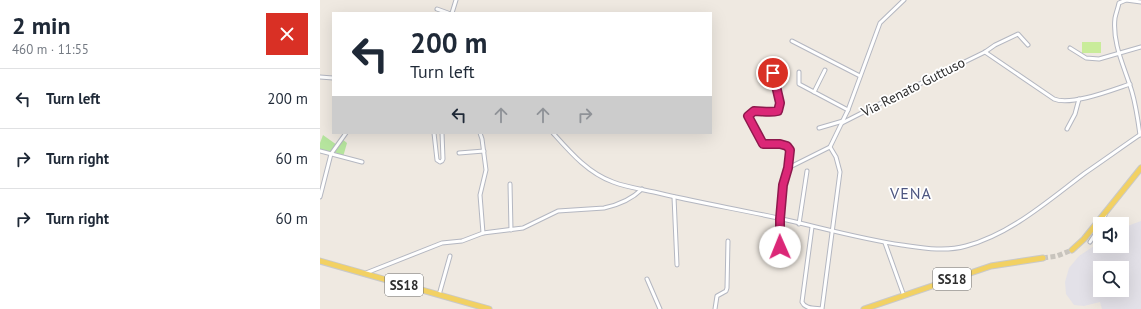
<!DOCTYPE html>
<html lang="en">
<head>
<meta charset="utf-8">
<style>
	body { margin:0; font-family:"PT Sans",sans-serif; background:#f6f6f7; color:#1f2937; height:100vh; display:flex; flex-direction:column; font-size:15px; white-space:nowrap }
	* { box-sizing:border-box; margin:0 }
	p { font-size:13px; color:#747a83 }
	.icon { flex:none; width:22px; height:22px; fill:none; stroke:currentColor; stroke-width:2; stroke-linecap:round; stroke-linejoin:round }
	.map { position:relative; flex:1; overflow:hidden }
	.details { display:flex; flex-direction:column; background:#fff; width:320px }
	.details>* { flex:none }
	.hud { position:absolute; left:12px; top:12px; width:380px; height:122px; border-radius:0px; box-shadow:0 4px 16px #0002; background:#fff; color:#1f2937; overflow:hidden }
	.fabs { position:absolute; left:773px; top:217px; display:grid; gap:8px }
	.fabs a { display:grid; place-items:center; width:36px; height:36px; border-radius:0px; background:#fff; box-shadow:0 4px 16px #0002; font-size:20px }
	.pin { position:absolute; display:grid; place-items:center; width:34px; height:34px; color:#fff; margin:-17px; border:2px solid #fff; border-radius:50%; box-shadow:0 1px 4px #0007 }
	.me { position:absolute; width:44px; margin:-22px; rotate:359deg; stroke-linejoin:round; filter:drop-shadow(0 0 3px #0008) }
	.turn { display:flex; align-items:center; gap:14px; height:84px; padding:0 12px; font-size:18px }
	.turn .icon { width:52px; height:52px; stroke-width:2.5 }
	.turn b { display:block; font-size:28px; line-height:34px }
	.lanes { display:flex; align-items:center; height:38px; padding:0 12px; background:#0003; justify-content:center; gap:20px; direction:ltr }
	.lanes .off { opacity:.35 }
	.round { display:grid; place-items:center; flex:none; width:42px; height:42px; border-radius:0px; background:#f6f6f7 }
	.headline { display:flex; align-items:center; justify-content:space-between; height:68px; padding:0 12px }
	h1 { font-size:24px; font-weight:600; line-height:30px }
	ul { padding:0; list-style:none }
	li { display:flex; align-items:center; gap:12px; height:60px; padding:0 12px; border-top:1px solid #e0e1e3 }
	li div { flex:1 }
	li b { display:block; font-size:15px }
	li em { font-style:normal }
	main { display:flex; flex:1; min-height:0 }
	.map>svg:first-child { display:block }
	.industrial { fill:#e3e1e8; fill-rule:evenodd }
	.green { fill:#b6e59e }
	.pitch { fill:#c9ec9a }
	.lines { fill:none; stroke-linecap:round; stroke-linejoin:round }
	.primary-tunnel { stroke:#c8c4bd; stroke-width:5; stroke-dasharray:5 2.5; stroke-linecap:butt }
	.minor-casing { stroke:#b4b7c1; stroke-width:5 }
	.primary-casing { stroke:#c9c9c9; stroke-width:7 }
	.minor { stroke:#fff; stroke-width:3 }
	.primary { stroke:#f2d163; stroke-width:5 }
	.route-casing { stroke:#8e194d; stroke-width:10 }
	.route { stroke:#db2777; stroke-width:7 }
	.labels { text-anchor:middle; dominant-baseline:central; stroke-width:3.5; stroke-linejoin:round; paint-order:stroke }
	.shield { fill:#fff; stroke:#6d6d6d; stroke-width:1 }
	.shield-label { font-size:13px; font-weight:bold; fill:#2e2e2e }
	.street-label { font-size:14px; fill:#2e2e2e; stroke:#fff }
	.quarter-label { font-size:16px; letter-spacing:1px; fill:#4d5680; stroke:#fff }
</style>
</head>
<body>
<main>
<section class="details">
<div class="headline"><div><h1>2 min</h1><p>460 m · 11:55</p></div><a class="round" style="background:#d93025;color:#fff"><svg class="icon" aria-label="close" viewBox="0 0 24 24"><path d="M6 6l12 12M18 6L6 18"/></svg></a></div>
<ul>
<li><svg class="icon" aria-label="left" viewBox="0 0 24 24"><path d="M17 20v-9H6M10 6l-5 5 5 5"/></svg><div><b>Turn left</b></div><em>200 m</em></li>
<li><svg class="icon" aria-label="right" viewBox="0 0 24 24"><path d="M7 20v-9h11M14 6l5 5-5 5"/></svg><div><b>Turn right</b></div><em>60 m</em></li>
<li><svg class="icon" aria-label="right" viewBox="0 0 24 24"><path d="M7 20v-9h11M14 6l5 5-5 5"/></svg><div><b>Turn right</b></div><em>60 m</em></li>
</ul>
</section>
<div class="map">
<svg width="821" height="309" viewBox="0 0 821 309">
	<rect width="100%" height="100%" fill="#efe9e1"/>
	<!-- industrial -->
	<path class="industrial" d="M821 221V309H782L780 302 764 306 754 305 746 294 745 282 749 268 759 256 780 242V246H802V228ZM780 268H802V290H780Z"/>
	<!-- green -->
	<polygon class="green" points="3,135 17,145 22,139 27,143 23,157 0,151 0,143"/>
	<!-- pitch -->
	<rect class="pitch" x="762" y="42" width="19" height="11"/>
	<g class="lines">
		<!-- primary-tunnel -->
		<polyline class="primary-tunnel" points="723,258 737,256 752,250"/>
		<defs>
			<g id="minor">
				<polyline points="117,9 128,13"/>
				<polyline points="132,13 136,0"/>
				<polyline points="472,41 540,76"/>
				<polyline points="750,48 766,58 779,59 821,47"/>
				<path d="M665 52 734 99C751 106 792 90 810 84"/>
				<path d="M451 61 460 103 458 111C450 113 442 111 434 111L428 116 443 144C450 144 468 141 469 151 470 157 468 163 468 168"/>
				<polyline points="479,72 479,84 528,110"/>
				<polyline points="0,77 13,78"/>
				<polyline points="494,92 505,70"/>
				<polyline points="522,123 581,93 665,52 675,45 698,34 708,45"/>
				<polyline points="499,128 523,121"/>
				<polyline points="747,129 755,114 759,99"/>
				<polyline points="114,133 117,160 120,162 122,161 123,159 122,133"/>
				<polyline points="160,133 162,139 166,170 160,195 163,233"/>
				<path d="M233 133C250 152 268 173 293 182 306 187 320 189 334 192 375 202 417 209 458 218 499 227 540 239 582 245 603 248 625 252 646 246 691 234 729 200 765 173 784 160 802 147 821 134"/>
				<path d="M820 135C818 120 816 106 812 92 805 68 792 44 795 18 796 13 798 8 799 3L806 0 821 2"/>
				<polyline points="0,151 42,162"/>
				<polyline points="139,153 164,151"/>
				<polyline points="190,184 191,230"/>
				<polyline points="0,197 11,154 26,133"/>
				<polyline points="354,197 357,265"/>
				<polyline points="479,224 487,171"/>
				<polyline points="782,224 785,215"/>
				<path d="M492 227 482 302C485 309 494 308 502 309L520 172 516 157 510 147"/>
				<polyline points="770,242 780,227"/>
				<polyline points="565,243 584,296"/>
				<polyline points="460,261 460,219 463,185 465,176 468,168 510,147 528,110 560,23 584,0"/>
				<path d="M46 273 122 243 142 241 163 233 203 228 238 211 284 208C298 205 312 199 322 189"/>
				<polyline points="327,279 340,309"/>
				<polyline points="119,295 130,256"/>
				<polyline points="395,309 397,296 406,291 407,288 408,241"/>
			</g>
			<g id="primary">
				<polyline points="752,250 764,239 821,168"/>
				<polyline points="0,261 169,309"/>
				<polyline points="544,309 671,266 723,258"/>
			</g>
		</defs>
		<!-- minor casing -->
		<use href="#minor" class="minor-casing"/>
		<!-- primary casing -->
		<use href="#primary" class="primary-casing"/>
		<!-- minor -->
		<use href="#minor" class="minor"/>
		<!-- primary -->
		<use href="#primary" class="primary"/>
	</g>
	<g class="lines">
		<defs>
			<path id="route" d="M453 73 460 103 458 111C450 113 442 111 434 111L428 116 443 144H460L467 146 470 150 468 168 463 185 460 219V247"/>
		</defs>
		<!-- route casing -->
		<use href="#route" class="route-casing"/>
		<!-- route -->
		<use href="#route" class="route"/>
	</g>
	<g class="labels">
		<!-- shield labels -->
		<g class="shield">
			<rect x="613" y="268" width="38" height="22" rx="3"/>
			<rect x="65" y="274" width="38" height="22" rx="3"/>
		</g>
		<g class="shield-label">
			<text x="632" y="279">SS18</text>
			<text x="84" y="285">SS18</text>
		</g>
		<!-- street labels -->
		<g class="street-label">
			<text transform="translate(593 87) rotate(-27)">Via Renato Guttuso</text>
		</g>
		<!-- quarter labels -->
		<g class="quarter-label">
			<text x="591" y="193">VENA</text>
		</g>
	</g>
</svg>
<div class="fabs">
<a><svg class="icon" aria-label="sound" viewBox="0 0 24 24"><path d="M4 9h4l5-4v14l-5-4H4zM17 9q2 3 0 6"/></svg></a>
<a><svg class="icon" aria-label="search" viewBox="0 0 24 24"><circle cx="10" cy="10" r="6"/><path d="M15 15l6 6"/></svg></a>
</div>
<div class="pin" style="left:453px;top:73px;background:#d93025"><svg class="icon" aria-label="arrive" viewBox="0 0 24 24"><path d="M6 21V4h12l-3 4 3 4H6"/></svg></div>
<svg class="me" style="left:460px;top:247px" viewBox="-20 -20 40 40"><circle r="19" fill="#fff"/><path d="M0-13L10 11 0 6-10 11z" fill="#db2777"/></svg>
<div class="hud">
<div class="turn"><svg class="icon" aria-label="left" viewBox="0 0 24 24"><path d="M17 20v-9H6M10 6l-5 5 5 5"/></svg><div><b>200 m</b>Turn left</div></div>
<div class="lanes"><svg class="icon" aria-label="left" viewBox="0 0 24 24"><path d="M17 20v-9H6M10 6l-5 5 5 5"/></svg><svg class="icon off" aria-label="ahead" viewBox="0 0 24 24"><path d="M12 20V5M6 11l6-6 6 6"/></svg><svg class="icon off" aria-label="ahead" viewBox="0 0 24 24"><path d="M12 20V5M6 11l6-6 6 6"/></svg><svg class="icon off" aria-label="right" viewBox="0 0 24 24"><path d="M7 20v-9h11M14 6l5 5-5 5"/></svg></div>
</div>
</div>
</main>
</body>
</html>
